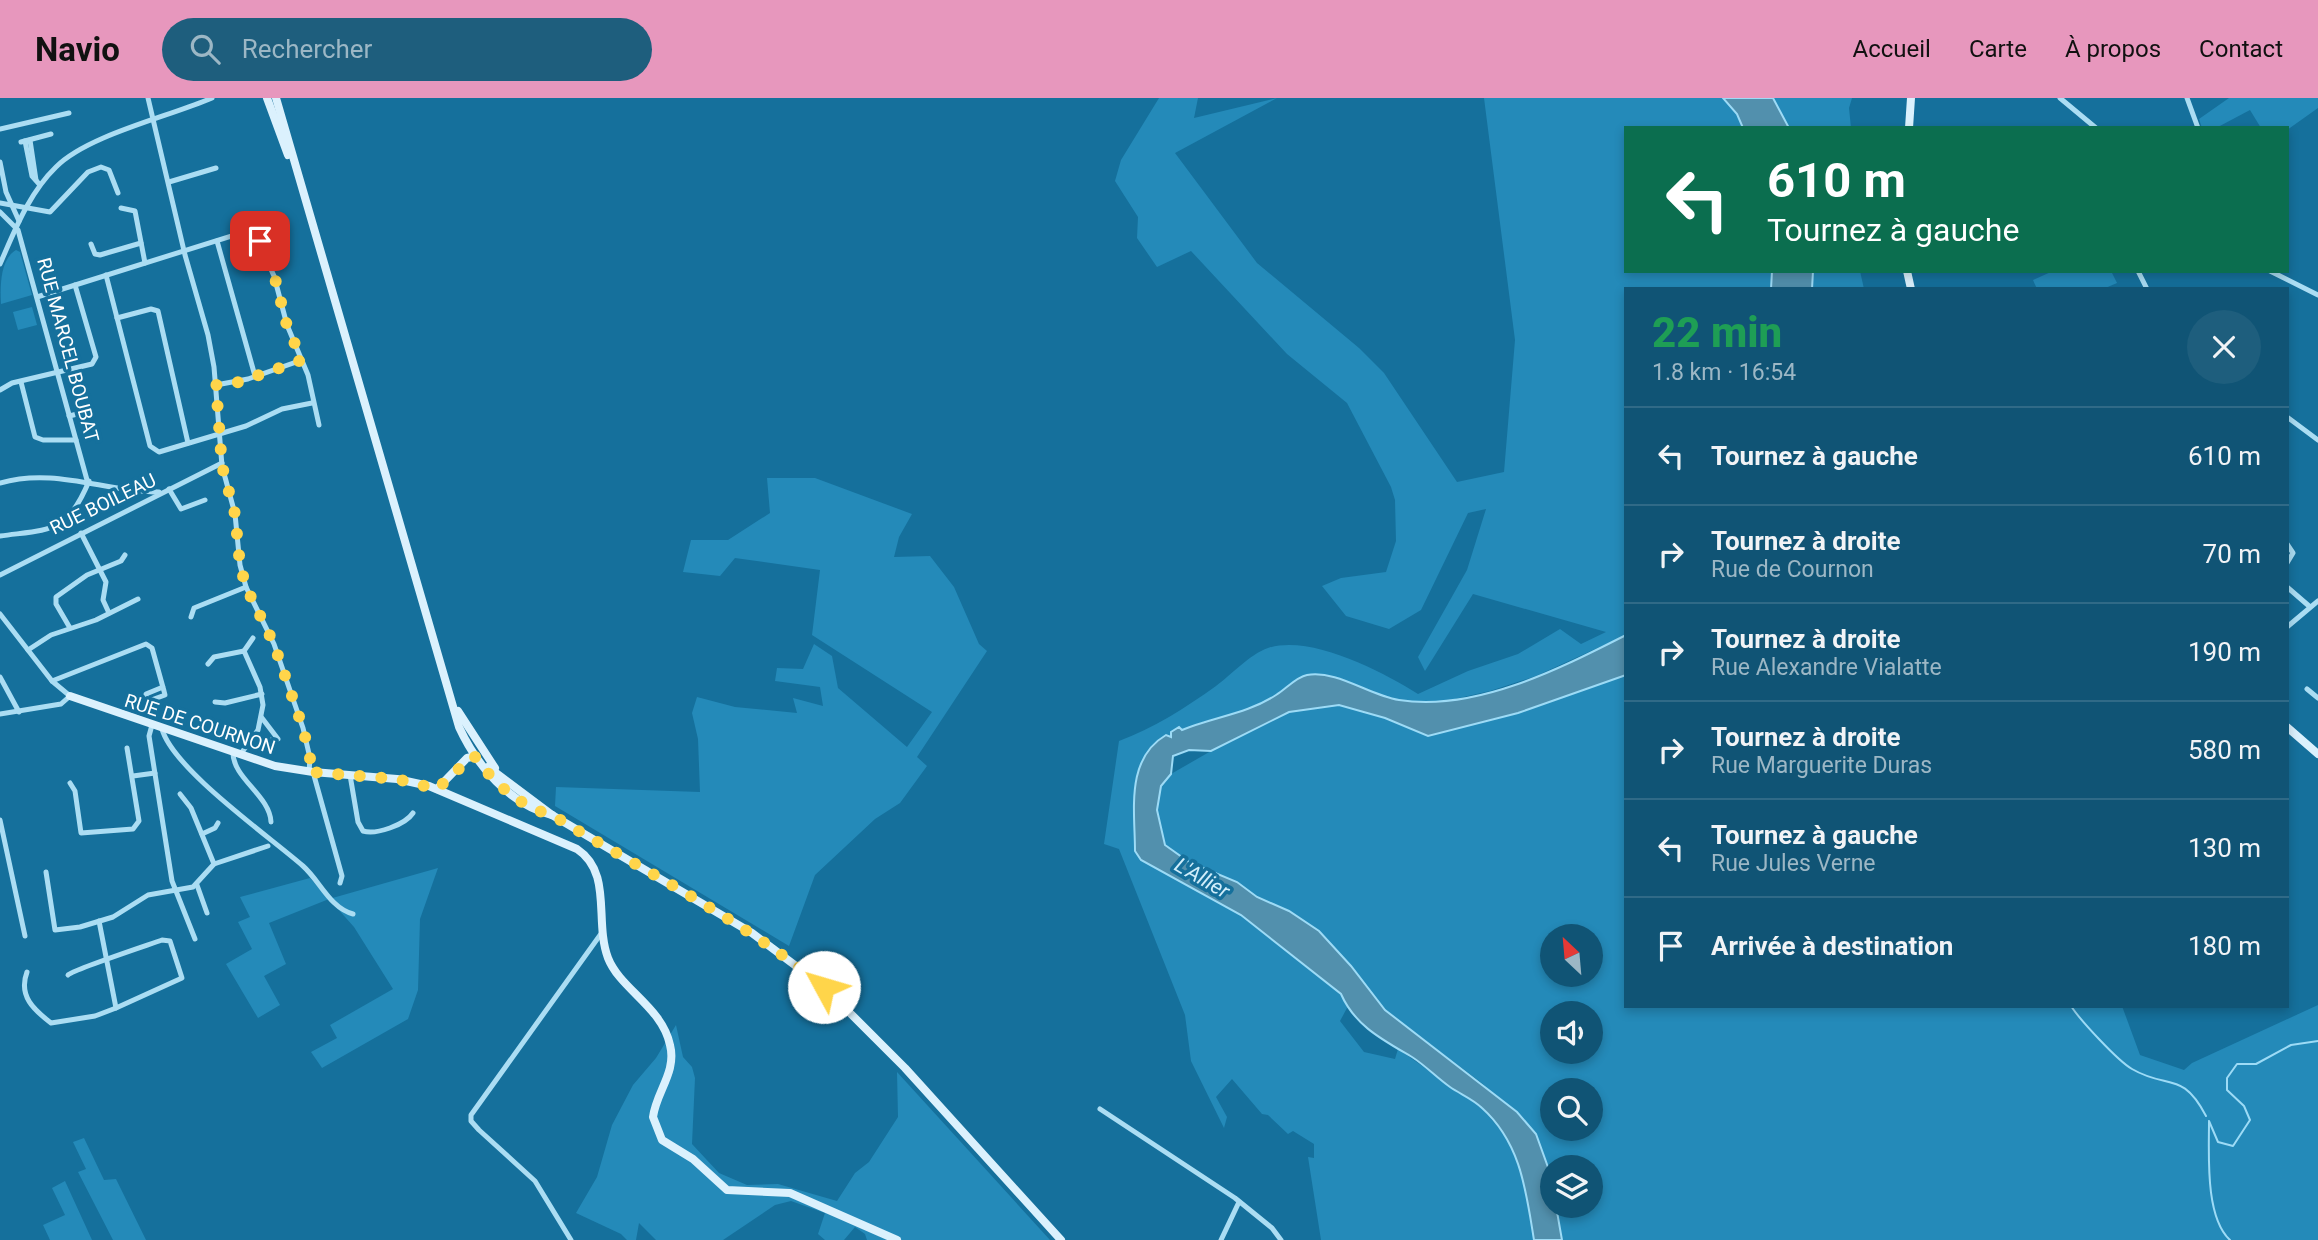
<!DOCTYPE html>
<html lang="fr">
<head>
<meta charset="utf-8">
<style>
	body { margin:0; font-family:Roboto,sans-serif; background:#1e5e7d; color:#f1f3f6; height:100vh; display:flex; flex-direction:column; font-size:26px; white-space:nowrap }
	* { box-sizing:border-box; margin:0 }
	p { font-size:23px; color:#9cb7c5 }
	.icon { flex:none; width:38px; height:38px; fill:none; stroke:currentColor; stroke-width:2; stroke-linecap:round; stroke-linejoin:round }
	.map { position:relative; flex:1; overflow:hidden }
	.sheet { position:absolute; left:1624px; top:189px; width:665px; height:721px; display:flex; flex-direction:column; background:#105475; border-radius:0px; box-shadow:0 4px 10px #0003 }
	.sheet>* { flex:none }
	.top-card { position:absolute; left:1624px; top:28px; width:665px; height:147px; border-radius:0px; box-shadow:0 4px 10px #0003; background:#0b6e4f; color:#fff; overflow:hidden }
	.needle { width:46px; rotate:334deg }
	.fabs { position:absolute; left:1540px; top:826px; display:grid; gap:14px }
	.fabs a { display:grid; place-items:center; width:63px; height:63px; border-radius:50%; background:#105475; box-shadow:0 4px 10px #0003; font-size:35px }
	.pin { position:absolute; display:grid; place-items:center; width:60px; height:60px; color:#fff; margin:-30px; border-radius:14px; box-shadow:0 4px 10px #0006 }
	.me { position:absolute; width:77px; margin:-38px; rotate:309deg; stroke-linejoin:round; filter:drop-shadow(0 0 5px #0008) }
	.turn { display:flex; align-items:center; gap:24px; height:147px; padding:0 28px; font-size:32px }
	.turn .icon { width:91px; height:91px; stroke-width:2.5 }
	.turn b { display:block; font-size:49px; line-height:60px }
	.round { display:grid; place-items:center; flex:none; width:74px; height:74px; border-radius:37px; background:#1e5e7d }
	.summary { display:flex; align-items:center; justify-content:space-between; height:119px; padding:0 28px }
	h1 { font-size:42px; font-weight:800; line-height:52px; color:#1e9e55 }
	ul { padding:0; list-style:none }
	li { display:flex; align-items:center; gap:21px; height:98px; padding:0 28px; border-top:2px solid #306a87 }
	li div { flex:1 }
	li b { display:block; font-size:26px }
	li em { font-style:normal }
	header { display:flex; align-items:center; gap:42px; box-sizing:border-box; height:98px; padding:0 35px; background:#e797bd; color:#111 }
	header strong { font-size:33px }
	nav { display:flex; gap:38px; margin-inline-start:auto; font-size:24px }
	.search { width:490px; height:63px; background:#1e5e7d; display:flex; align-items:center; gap:18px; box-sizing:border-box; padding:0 24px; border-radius:38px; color:#9cb7c5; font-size:26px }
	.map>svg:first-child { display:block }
	.green { fill:#248ab9; fill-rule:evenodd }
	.water { fill:#5290ad; stroke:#9ddbf6; stroke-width:2 }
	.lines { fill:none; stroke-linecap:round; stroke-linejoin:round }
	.stream { stroke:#9ddbf6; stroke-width:2 }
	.street { stroke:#abddf3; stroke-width:5 }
	.secondary { stroke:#dbf1fd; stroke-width:8 }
	.route { stroke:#ffd54a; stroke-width:12; stroke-dasharray:0 21.6 }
	.labels { text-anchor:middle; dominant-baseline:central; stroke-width:7; stroke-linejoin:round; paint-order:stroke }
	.street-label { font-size:19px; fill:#fff; stroke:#15709c }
	.water-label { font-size:21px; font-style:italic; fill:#d1eefb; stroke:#15709c }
</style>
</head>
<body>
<header>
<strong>Navio</strong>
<div class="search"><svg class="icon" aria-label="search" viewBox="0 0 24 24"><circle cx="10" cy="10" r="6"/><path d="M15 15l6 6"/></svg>Rechercher</div>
<nav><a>Accueil</a><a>Carte</a><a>À propos</a><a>Contact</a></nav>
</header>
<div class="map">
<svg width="2318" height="1142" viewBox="0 0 2318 1142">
	<rect width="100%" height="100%" fill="#15709c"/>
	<!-- green -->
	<g class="green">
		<path d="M1159 0H1198L1194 20 1277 0 1175 55 1257 165 1359 250 1384 275 1457 384 1504 374 1515 242 1484 0H1723L1737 16 1743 30H1626V173H1772L1771 191H1626V537L1536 578 1490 593 1428 607 1380 599 1325 576 1304 578 1275 598 1244 613 1199 625 1172 639 1166 637C1125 661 1135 713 1135 753L1141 762 1241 817 1342 896 1347 910 1340 923 1364 954 1395 961 1398 951 1481 1009 1508 1041 1522 1071 1534 1142H1321L1308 1059 1314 1060V1046L1293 1033 1288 1036 1268 1017 1262 1016 1232 981 1216 999 1227 1019 1224 1030 1191 963 1185 917 1119 751 1104 746 1119 643C1154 630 1185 610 1216 588 1231 577 1250 556 1268 550 1310 536 1382 573 1418 596L1468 573 1518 556 1560 531 1581 546 1606 534 1473 496 1425 573 1418 559 1467 472 1486 411 1468 415 1421 512 1389 531 1346 518 1322 488 1341 480 1386 474 1396 443 1395 402 1391 389 1347 305 1287 256 1191 153 1157 169 1137 140 1138 119 1115 83 1121 62Z"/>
		<polygon points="1773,0 1852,0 1849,10 1851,30 1789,30"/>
		<polygon points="2229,0 2318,0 2318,10 2287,32 2261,30 2250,12 2216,30 2202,30 2199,21"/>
		<path d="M16 152 20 154 32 197 1 206C0 189 0 161 16 152Z"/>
		<polygon points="1813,173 1860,173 1864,191 1812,191"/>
		<polygon points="2053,173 2111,173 2117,185 2103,191 2037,191 2033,182"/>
		<polygon points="32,209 37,227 18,232 13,214"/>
		<polygon points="767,380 815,380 912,416 899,439 894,459 930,458 954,489 979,546 987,553 917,659 927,668 900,705 875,721 815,777 789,848 555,708 556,689 700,694 698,641 692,615 697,599 735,609 797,615 793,600 823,608 820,589 775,583 777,570 803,571 814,546 832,558 838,590 907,649 932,614 812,537 820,472 735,460 720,478 683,474 691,442 728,442 770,415"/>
		<path d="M1626 577V908H2122L2140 957 2184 972 2192 965 2318 907V1142H1562L1556 1108H1591V1069H1552V1087L1549 1072 1483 986 1385 912 1351 868 1318 833 1289 813 1257 799 1237 784 1189 764 1165 747 1157 712 1161 688 1171 676 1211 653 1289 614 1339 607 1385 620 1428 638 1518 615ZM1552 838H1591V877H1552ZM1552 915H1591V954H1552ZM1552 992H1591V1031H1552Z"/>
		<polygon points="438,770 420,821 418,892 408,921 322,970 311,954 337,940 330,927 393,891 354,829 329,801 269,825 286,866 264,878 280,907 258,920 226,866 252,851 238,824 250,819 240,799 310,780 329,801"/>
		<polygon points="676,927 683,959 692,969 695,980 692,1046 719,1075 747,1087 778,1086 837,1103 855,1075 869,1064 898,1019 897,974 1050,1142 867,1142 865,1136 855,1129 844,1142 825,1142 818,1136 825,1115 791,1103 775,1107 723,1142 656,1142 639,1125 636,1142 627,1142 621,1136 576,1115 597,1079 612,1027 633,987 656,960"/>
		<polygon points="84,1040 104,1082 116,1081 146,1142 113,1142 78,1074 86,1071 73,1044"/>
		<polygon points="65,1083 92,1142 93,1142 50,1142 43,1127 65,1117 52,1090"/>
	</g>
	<!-- water -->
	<g class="water">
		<polygon points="1723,0 1773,0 1789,30 1743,30 1737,16"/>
		<polygon points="1772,173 1813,173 1812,191 1771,191"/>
		<path d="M1626 537V577L1518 615 1428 638 1385 620 1339 607 1289 614 1211 653 1189 652 1173 658 1171 676 1161 688 1157 712 1165 747 1189 764 1237 784 1257 799 1289 813 1319 833 1351 868 1385 912 1517 1014 1536 1036 1549 1072 1552 1108H1556L1562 1142H1534C1526 1093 1521 1045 1482 1010 1473 1001 1460 996 1450 989 1437 980 1426 968 1412 959 1383 942 1355 928 1341 896L1241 817 1141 762 1135 753C1135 713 1125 661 1166 637L1171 639V634L1179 629 1182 632C1213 619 1247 616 1276 597 1286 591 1296 579 1307 577 1338 572 1368 597 1399 602 1475 614 1559 571 1626 537Z"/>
	</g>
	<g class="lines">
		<!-- stream -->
		<g class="stream">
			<path d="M2071 908C2080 922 2118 963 2132 971 2168 992 2182 972 2206 1018"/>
			<polyline points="2209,1023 2218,1044 2233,1048 2250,1022 2244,1008 2227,992 2227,980 2237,966 2256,966 2291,947 2318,943"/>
			<path d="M2209 1024C2209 1057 2205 1119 2230 1142"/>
		</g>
		<!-- street -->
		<g class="street">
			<polyline points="148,0 185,157 208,237 214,269 222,368 235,416 240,467 246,489 274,546 303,630 310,660 309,674"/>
			<polyline points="2060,0 2096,30"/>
			<polyline points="2187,0 2198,30"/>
			<polyline points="0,31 69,15"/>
			<polyline points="30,42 36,82"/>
			<polyline points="25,43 32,78 40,87"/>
			<polyline points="21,44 51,36"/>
			<polyline points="0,64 6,94 19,123"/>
			<polyline points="169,84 216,70"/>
			<polyline points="0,105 50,114 88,74 101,69 109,72 118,95"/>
			<polyline points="121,110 135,113 145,165"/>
			<polyline points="0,114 18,132 87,382"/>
			<polyline points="254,133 274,178 287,227 308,277 319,327"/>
			<polyline points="217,143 255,278"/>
			<polyline points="91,146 95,156 100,157 141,145"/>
			<path d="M0 166C15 132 29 95 56 69 88 37 168 19 212 0"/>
			<polyline points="2138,173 2147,191"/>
			<polyline points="2270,173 2318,197"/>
			<polyline points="106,177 150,348 159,354 246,328 282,311 312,305"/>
			<polyline points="37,199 276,124"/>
			<polyline points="117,220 151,211 158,213 188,345"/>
			<polyline points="21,284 35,339 43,342 76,342"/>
			<polyline points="216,287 248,281 302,262"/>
			<polyline points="0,292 12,285 92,266 96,259 75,187"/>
			<polyline points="69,318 86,314"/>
			<polyline points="2287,319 2318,342"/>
			<path d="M0 385C55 369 105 394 159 394"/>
			<polyline points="169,391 181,411 205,402"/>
			<polyline points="81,435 106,484 103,502 109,515"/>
			<path d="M0 438C51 431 67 436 89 383"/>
			<polyline points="2287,446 2293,455 2287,465"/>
			<polyline points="0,477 222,365"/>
			<polyline points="2287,489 2309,508"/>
			<polyline points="0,516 52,583 70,598 61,606 0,616"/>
			<polyline points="191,519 194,510 246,489"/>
			<polyline points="2287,529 2318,503"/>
			<polyline points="70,530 56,506 56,499 87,477 121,463 125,457"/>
			<polyline points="28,552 51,537 96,522 138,501"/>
			<polyline points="244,553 253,540"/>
			<polyline points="208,566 214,559 244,553 260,589 263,607 258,632 240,657"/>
			<polyline points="0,579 19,614"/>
			<polyline points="52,583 146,546 152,550 164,593 165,597 146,604 146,596 163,589"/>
			<polyline points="2307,591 2318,600"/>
			<polyline points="215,604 225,605 262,596"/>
			<polyline points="152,627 149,638 172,783 195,841"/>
			<path d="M162 631C173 671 270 739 303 768 320 783 330 810 353 816"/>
			<polyline points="254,637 273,643 278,641 262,620"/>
			<path d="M233 655C233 680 270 698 271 724"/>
			<polyline points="313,674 342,778 340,785"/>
			<path d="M350 677 358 724 363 733C376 737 405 727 413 715"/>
			<polyline points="133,678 155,675"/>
			<polyline points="70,685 75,693 81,735 133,731 139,723 127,650"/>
			<polyline points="180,696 191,710 214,766"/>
			<polyline points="0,722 25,838"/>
			<polyline points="202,736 215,730 218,725"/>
			<polyline points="46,774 55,832 80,829 113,819 148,797 193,789 214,766 268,748"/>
			<polyline points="197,787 207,815"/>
			<path d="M27 874C18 898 34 912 51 925L95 918 116 910 99 823"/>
			<path d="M68 877C72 872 148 847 162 842L170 843 182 880 116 910"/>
			<polyline points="1100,1011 1235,1100 1272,1130 1281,1142"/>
			<polyline points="571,1142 535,1083 479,1032 471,1023 471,1017 603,833"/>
			<polyline points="1221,1142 1239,1104"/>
		</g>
		<!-- secondary -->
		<g class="secondary">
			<polyline points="267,0 288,57"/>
			<path d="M276 0 459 629C477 668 509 706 552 717"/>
			<polyline points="1909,30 1911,0"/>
			<polyline points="1907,173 1911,191"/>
			<path d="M70 598 275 668 313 674 397 681 429 688 577 751C613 775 594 823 608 860 620 891 662 909 670 947 677 974 656 994 653 1019L662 1042 693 1061 727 1092 790 1095 897 1142"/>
			<polyline points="458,613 495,670"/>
			<polyline points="2287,629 2318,656"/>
			<polyline points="488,669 552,717 752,835 824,889 905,970 1061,1142"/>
			<polyline points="437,691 467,660 476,658"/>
		</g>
	</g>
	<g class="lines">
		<!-- route -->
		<path class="route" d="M260 143 276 184 287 228 302 262 239 284 216 287 222 368 235 416 240 467 246 489 274 546 303 630 310 660 309 674 397 681 437 691 461 669 473 664 475 659C493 684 520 709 552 717 644 773 741 821 824 889"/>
	</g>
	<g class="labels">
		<!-- street labels -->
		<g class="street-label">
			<text transform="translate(68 252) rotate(75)">RUE MARCEL BOUBAT</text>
			<text transform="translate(103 406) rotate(-26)">RUE BOILEAU</text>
			<text transform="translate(200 626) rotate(18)">RUE DE COURNON</text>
		</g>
		<!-- water labels -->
		<g class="water-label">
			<text transform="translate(1202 780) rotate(30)">L'Allier</text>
		</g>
	</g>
</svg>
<div class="fabs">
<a><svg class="needle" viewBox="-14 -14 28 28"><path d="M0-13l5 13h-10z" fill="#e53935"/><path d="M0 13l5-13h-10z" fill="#9cb7c5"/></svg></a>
<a><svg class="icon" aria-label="sound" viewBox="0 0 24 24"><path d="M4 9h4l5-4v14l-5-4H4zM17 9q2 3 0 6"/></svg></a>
<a><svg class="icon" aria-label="search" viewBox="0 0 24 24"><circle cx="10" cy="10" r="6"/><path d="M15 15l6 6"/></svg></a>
<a><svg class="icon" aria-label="layers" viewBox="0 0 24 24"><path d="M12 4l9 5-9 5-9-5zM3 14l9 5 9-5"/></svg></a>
</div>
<div class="pin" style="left:260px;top:143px;background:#d93025"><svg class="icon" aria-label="arrive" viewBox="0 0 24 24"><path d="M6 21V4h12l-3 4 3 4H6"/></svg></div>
<svg class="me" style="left:824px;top:889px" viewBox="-20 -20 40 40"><circle r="19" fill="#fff"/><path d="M0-13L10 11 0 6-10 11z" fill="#ffd54a"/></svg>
<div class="top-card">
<div class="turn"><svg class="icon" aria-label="left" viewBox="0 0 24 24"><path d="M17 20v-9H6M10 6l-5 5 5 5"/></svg><div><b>610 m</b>Tournez à gauche</div></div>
</div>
<section class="sheet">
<div class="summary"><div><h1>22 min</h1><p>1.8 km · 16:54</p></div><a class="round"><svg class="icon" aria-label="close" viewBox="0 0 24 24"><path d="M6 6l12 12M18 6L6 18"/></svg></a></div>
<ul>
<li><svg class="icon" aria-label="left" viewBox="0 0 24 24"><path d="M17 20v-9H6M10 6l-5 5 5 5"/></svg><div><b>Tournez à gauche</b></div><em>610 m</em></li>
<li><svg class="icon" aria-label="right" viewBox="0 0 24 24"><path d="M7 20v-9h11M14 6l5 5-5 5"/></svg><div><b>Tournez à droite</b><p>Rue de Cournon</p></div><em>70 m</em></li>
<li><svg class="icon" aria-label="right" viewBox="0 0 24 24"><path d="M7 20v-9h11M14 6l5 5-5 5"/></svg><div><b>Tournez à droite</b><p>Rue Alexandre Vialatte</p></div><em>190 m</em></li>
<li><svg class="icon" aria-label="right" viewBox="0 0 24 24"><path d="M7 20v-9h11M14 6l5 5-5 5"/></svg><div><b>Tournez à droite</b><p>Rue Marguerite Duras</p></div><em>580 m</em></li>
<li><svg class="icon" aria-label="left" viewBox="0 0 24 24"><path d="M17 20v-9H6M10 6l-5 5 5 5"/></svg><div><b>Tournez à gauche</b><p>Rue Jules Verne</p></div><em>130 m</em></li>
<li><svg class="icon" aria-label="arrive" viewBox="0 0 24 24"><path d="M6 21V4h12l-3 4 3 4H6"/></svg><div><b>Arrivée à destination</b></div><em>180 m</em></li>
</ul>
</section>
</div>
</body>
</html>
